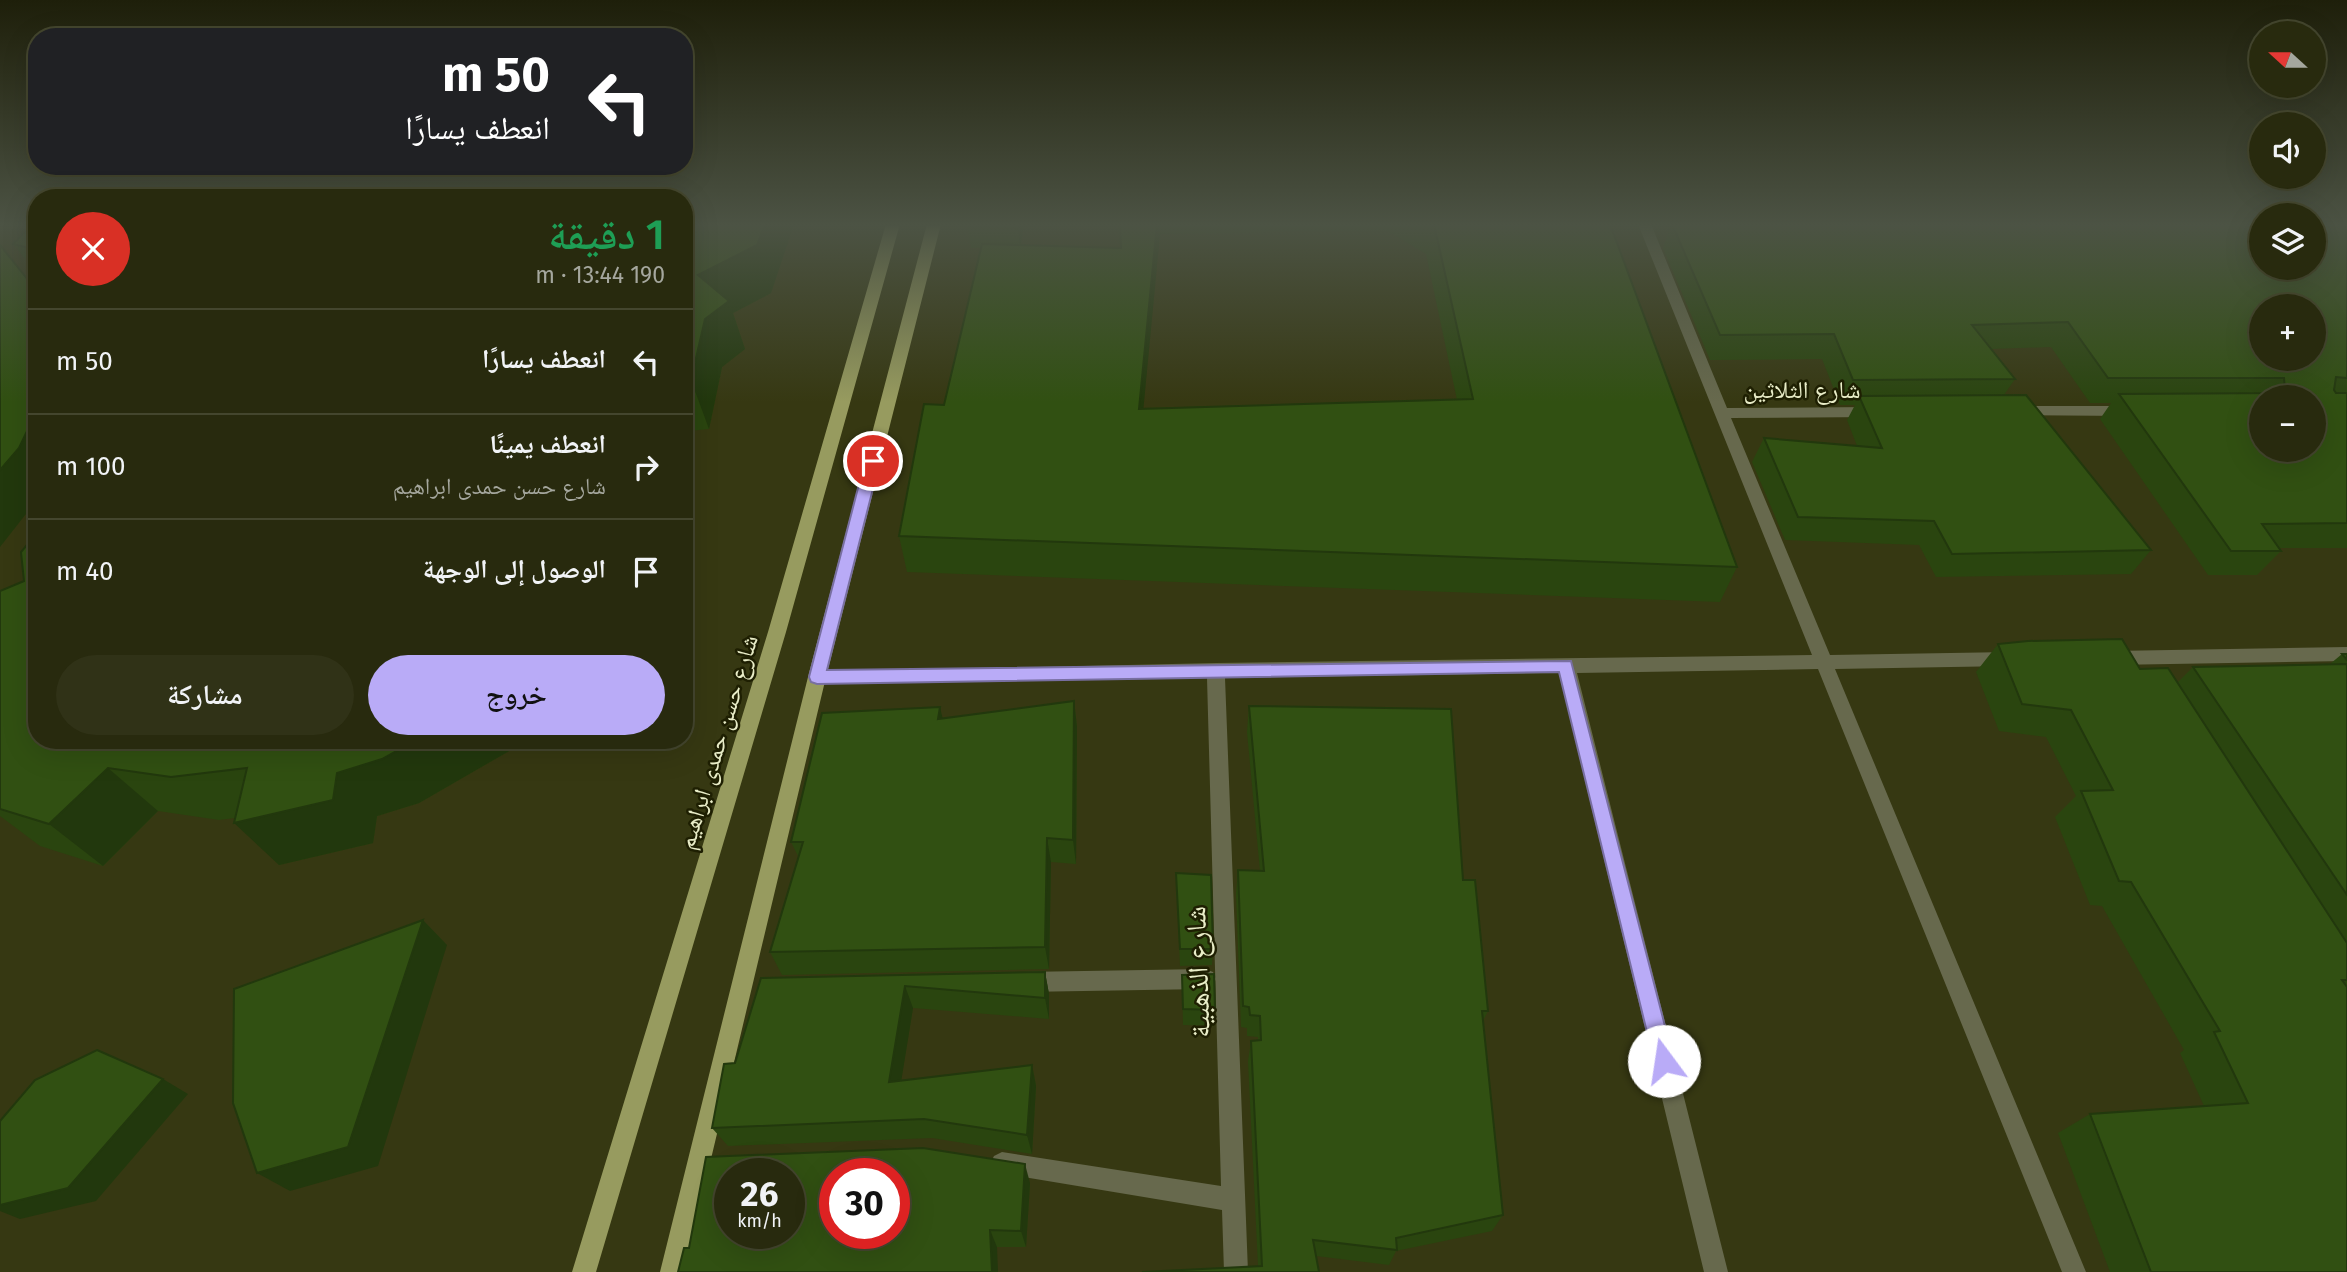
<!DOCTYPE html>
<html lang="ar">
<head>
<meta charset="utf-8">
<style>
	body { margin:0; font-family:"Fira Sans","Noto Naskh Arabic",sans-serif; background:#303217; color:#f1f3f6; direction:rtl; height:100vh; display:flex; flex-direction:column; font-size:26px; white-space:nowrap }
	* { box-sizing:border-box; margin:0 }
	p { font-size:23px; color:#a5a79e }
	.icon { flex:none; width:38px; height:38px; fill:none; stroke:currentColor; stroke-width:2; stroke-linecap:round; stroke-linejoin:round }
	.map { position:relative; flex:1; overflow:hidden; direction:ltr }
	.sheet { position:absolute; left:28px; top:189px; width:665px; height:560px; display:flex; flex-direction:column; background:#282a0e; border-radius:28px; box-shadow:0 7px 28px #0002,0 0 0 2px #44462e; direction:rtl }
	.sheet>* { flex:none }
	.hud { position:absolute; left:28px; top:28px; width:665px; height:147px; border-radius:28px; box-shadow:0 7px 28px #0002,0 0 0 2px #44462e; direction:rtl; background:#202124; color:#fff; overflow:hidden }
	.needle { width:46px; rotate:291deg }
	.buttons { position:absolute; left:2249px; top:21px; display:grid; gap:14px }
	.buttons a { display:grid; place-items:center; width:77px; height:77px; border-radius:50%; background:#282a0e; box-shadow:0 7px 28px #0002,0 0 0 2px #44462e; font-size:35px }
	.speed { position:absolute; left:714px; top:1158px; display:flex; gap:14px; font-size:35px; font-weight:700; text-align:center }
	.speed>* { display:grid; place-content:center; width:91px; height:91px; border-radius:50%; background:#282a0e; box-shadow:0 7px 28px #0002,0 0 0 2px #44462e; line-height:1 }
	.speed small { font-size:18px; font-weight:400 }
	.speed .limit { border:10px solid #d22; background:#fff; color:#111 }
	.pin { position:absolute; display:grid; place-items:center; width:60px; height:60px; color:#fff; margin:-30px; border:4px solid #fff; border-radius:50%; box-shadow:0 2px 7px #0007 }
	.me { position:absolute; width:77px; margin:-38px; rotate:346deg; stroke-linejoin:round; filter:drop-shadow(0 0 5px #0008) }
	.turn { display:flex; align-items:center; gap:24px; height:147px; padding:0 28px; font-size:32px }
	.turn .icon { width:91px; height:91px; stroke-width:2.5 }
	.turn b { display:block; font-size:49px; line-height:60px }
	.round { display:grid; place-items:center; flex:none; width:74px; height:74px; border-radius:37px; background:#303217 }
	.headline { display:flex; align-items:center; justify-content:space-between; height:119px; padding:0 28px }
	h1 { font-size:42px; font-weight:600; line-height:52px; color:#1e9e55 }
	.cta { display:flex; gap:14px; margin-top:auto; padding:14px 28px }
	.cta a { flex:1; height:80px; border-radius:42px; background:#b9abf7; color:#111; font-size:28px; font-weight:600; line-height:80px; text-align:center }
	.cta a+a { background:#303217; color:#f1f3f6 }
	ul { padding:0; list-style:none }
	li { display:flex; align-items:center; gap:21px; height:105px; padding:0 28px; border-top:2px solid #44462e }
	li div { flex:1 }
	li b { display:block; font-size:26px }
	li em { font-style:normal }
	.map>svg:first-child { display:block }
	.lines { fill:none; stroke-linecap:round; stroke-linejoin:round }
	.minor { fill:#67694d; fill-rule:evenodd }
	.major { fill:#979b5f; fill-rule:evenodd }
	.wall { fill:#2a450f; fill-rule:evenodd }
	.shaded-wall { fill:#22380d }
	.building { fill:#315012; stroke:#22380d; stroke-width:2; fill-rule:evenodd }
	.route { fill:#b9abf7; stroke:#786fa1; stroke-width:2 }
	.labels { text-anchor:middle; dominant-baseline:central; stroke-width:5; stroke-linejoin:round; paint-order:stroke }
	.street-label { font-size:24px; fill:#e9edc8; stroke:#1e1f02 }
	.near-street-label { font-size:28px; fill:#e9edc8; stroke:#1e1f02 }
</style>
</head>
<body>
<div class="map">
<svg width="2347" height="1272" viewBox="0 0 2347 1272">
	<rect width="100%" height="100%" fill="#363812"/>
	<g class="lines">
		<!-- minor -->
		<g class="minor">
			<polygon points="1638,224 1651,224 1727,408 1873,407 1881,412 1873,417 1731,418 1830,655 2010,652 2016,654 2019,659 2016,664 2010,666 1835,669 2086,1272 2062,1272 1818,669 1577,673 1728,1272 1704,1272 1559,673 1225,678 1248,1272 1224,1272 1222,1210 994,1172 990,1164 994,1156 1002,1152 1221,1186 1207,678 817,684 811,682 808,677 811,672 1216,663 1812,655"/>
			<polygon points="2016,406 2128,406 2136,411 2128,416 2011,415 2008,411 2011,407"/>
			<polygon points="2347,647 2347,661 2112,665 2106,663 2103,658 2106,653 2112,651"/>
			<polygon points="1205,969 1213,972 1216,979 1213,986 1205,989 1023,992 1015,989 1012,982 1015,975 1023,972"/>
		</g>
		<!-- major -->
		<g class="major">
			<polygon points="886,224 900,224 786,632 596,1272 572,1272 768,632"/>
			<polygon points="927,224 941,224 826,677 684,1272 660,1272 808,677"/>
		</g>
	</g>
	<!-- wall -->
	<g class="wall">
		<polygon points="37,224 37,271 34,270 13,244"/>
		<polygon points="684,224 794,224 771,293 733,313 745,349 722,367 709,429 689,431 684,442"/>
		<path d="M969 224H1024L1021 245 1121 248 1120 224H1610L1737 567 1720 602 907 572 899 536 944 405 981 248H971L968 227ZM1386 230 1426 254 1457 400 1143 408 1160 234Z"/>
		<polygon points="1671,224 2347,224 2347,548 2279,548 2281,551 2257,575 2208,575 2100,419 2111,403 2090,403 2051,347 1991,349 2015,379 2004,395 2151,550 2131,574 1936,577 1919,545 1785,540 1752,462 1764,438 1857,446 1847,420 1855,405 1840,405 1822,359 1710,360 1663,248"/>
		<polygon points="24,581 37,740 528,740 419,803 377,816 373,843 279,865 235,818 219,820 158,811 103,866 40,846 0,816 0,591"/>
		<polygon points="1998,644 2140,669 2177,683 2193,667 2330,664 2342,654 2347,654 2347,1272 2110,1272 2058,1133 2090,1114 2204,1106 2180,1053 2184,1050 2102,906 2090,905 2055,817 2076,796 2046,737 1999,731 1976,672"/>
		<polygon points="1074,701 1077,727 1076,864 1051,862 1049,969 782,975 770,952 799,858 791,842 943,719"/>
		<polygon points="1249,706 1463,880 1488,1011 1483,1021 1503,1215 1492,1231 1396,1251 1389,1265 1316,1256 1258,1266 1248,1061 1251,1041 1258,1040 1258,1037 1247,1036 1247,1028 1241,1027 1236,894 1238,870 1260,871 1247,732"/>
		<polygon points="1176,873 1213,949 1212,965 1180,966"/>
		<polygon points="1045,972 1049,994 1049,1019 913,1008 901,1080 1032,1065 1036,1086 1032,1154 932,1138 728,1146 712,1128 735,1063 761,978"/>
		<polygon points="1182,975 1215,1010 1214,1026 1183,1025"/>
		<polygon points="1030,1183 1026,1247 997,1247 689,1248"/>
	</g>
	<!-- shaded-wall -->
	<g class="shaded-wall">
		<polygon points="765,224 794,224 771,293 733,313 745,349 722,367 709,429 691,380 698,275"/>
		<polygon points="1018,224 1024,224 1020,248 1018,228"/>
		<polygon points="1157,224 1160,224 1160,234 1140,444 1139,409"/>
		<polygon points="37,410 37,500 0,547 0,470"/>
		<polygon points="684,420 689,431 684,442"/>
		<polygon points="1074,701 1077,727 1076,864 1073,840"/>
		<polygon points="940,707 946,733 938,719"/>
		<polygon points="416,740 528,740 419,803 377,816 373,843 279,865 234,823 337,773"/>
		<polygon points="108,768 158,811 103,866 49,824"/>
		<polygon points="1047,838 1051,862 1049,969 1045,947"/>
		<polygon points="423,920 447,945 378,1166 290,1191 257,1173"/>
		<polygon points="1045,972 1049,994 1049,1019 1045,998"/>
		<polygon points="905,986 913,1008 898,1101 889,1082"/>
		<polygon points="1032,1065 1036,1086 1032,1154 1027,1135"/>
		<polygon points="163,1079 188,1094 96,1201 20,1219 0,1211 0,1205"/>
		<polygon points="1025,1164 1030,1183 1026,1247 1021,1231"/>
		<polygon points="990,1230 997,1247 998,1272 992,1272"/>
	</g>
	<!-- building -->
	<g class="building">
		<polygon points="32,224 37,224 37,250 13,244"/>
		<polygon points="684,224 765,224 757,245 698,275 729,301 705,319 691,380 684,381"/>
		<polygon points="969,224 1018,224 1018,228 968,227"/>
		<polygon points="1120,224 1157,224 1139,409 1473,399 1434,224 1610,224 1737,567 899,536 924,404 944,405 982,244 1121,248"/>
		<path d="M1672 224H2261V268H2314V224H2347V378L2336 377 2334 390 2336 393H2347V523L2262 524 2281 551H2231L2119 394 2282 393 2285 390 2284 378H2108L2068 322 1972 325 2015 379 1853 380 1834 334 1720 335ZM2261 306H2314V359H2261ZM2261 397H2314V450H2261Z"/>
		<polygon points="0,245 37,291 37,410 19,448 0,470"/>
		<polygon points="2026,395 2151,550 1952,554 1934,521 1798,517 1764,438 1882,448 1859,396"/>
		<polygon points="37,533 37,740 416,740 382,759 337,773 333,800 234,823 247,768 171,777 108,768 49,824 0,809 0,591 24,581 21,552"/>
		<polygon points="2122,639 2140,669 2168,668 2347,943 2347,980 2342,980 2347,987 2347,1272 2151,1272 2090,1114 2248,1103 2214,1032 2220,1031 2131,882 2119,881 2081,791 2113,790 2071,710 2022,704 1998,644 2028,641"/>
		<polygon points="2342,654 2347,654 2347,660"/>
		<polygon points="2347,664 2347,895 2193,667"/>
		<polygon points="1074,701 1073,840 1047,838 1045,947 770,952 803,842 791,842 822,713 940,707 938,719"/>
		<polygon points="1249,706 1451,709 1463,880 1475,880 1488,1011 1482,1011 1503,1215 1396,1238 1397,1250 1313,1240 1319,1272 1142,1272 1262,1266 1251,1041 1261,1040 1260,1016 1250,1015 1249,1007 1243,1006 1238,870 1264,871"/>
		<polygon points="1176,873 1211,875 1213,949 1180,949"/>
		<polygon points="423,920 348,1147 257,1173 233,1103 234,989"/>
		<polygon points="1045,972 1045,998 905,986 889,1082 1032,1065 1027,1135 924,1119 712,1128 724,1064 735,1063 761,978"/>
		<polygon points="1214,974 1215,1010 1183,1009 1182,975"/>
		<polygon points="97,1050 163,1079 68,1188 0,1205 0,1121 35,1080"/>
		<path d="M923 1148 1025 1164 1021 1231 990 1230 992 1272H678L684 1248H689L706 1157ZM730 1174H789V1234H730ZM835 1174H894V1234H835Z"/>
	</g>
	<!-- sky -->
	<linearGradient id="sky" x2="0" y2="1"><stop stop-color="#1e1f0a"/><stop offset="0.56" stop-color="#4c5344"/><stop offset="1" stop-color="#4c5344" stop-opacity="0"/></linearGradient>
	<rect width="2347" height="402" fill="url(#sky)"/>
	<!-- route -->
	<polygon class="route" points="873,456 880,461 827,670 1571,661 1674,1061 1671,1068 1664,1071 1657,1068 1654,1061 1559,672 817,684 811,682 809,677 865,461"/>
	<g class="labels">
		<!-- street labels -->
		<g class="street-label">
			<text x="1802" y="390">شارع الثلاثين</text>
			<text transform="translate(718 742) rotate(-73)">شارع حسن حمدى ابراهيم</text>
		</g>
		<!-- near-street labels -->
		<g class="near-street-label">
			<text transform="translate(1198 972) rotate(-92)">شارع الذهبية</text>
		</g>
	</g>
</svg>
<div class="buttons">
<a><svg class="needle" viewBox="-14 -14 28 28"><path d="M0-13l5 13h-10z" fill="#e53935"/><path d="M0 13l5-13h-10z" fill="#a5a79e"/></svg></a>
<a><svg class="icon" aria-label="sound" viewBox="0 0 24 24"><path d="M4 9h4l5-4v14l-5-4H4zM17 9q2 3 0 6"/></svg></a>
<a><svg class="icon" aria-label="layers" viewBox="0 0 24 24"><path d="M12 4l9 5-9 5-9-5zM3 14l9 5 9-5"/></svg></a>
<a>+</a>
<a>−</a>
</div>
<div class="speed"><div>26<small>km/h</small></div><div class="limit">30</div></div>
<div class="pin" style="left:873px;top:461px;background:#d93025"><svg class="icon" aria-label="arrive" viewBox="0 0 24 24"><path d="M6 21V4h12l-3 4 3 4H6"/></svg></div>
<svg class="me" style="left:1664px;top:1061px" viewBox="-20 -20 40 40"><circle r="19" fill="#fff"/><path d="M0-13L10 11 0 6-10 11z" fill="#b9abf7"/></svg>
<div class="hud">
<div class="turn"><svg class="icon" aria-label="left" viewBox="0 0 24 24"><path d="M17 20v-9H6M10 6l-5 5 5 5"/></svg><div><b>50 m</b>انعطف يسارًا</div></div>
</div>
<section class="sheet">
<div class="headline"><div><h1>1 دقيقة</h1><p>190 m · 13:44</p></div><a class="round" style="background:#d93025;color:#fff"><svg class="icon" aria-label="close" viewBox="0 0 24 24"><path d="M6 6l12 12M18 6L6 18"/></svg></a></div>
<ul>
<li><svg class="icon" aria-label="left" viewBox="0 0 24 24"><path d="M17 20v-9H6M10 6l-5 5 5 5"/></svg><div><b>انعطف يسارًا</b></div><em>50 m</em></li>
<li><svg class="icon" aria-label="right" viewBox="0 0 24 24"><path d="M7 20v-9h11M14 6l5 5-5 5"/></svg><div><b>انعطف يمينًا</b><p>شارع حسن حمدى ابراهيم</p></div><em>100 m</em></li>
<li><svg class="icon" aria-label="arrive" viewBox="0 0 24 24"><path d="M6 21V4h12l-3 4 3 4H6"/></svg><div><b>الوصول إلى الوجهة</b></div><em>40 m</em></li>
</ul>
<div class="cta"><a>خروج</a><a>مشاركة</a></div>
</section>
</div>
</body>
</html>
